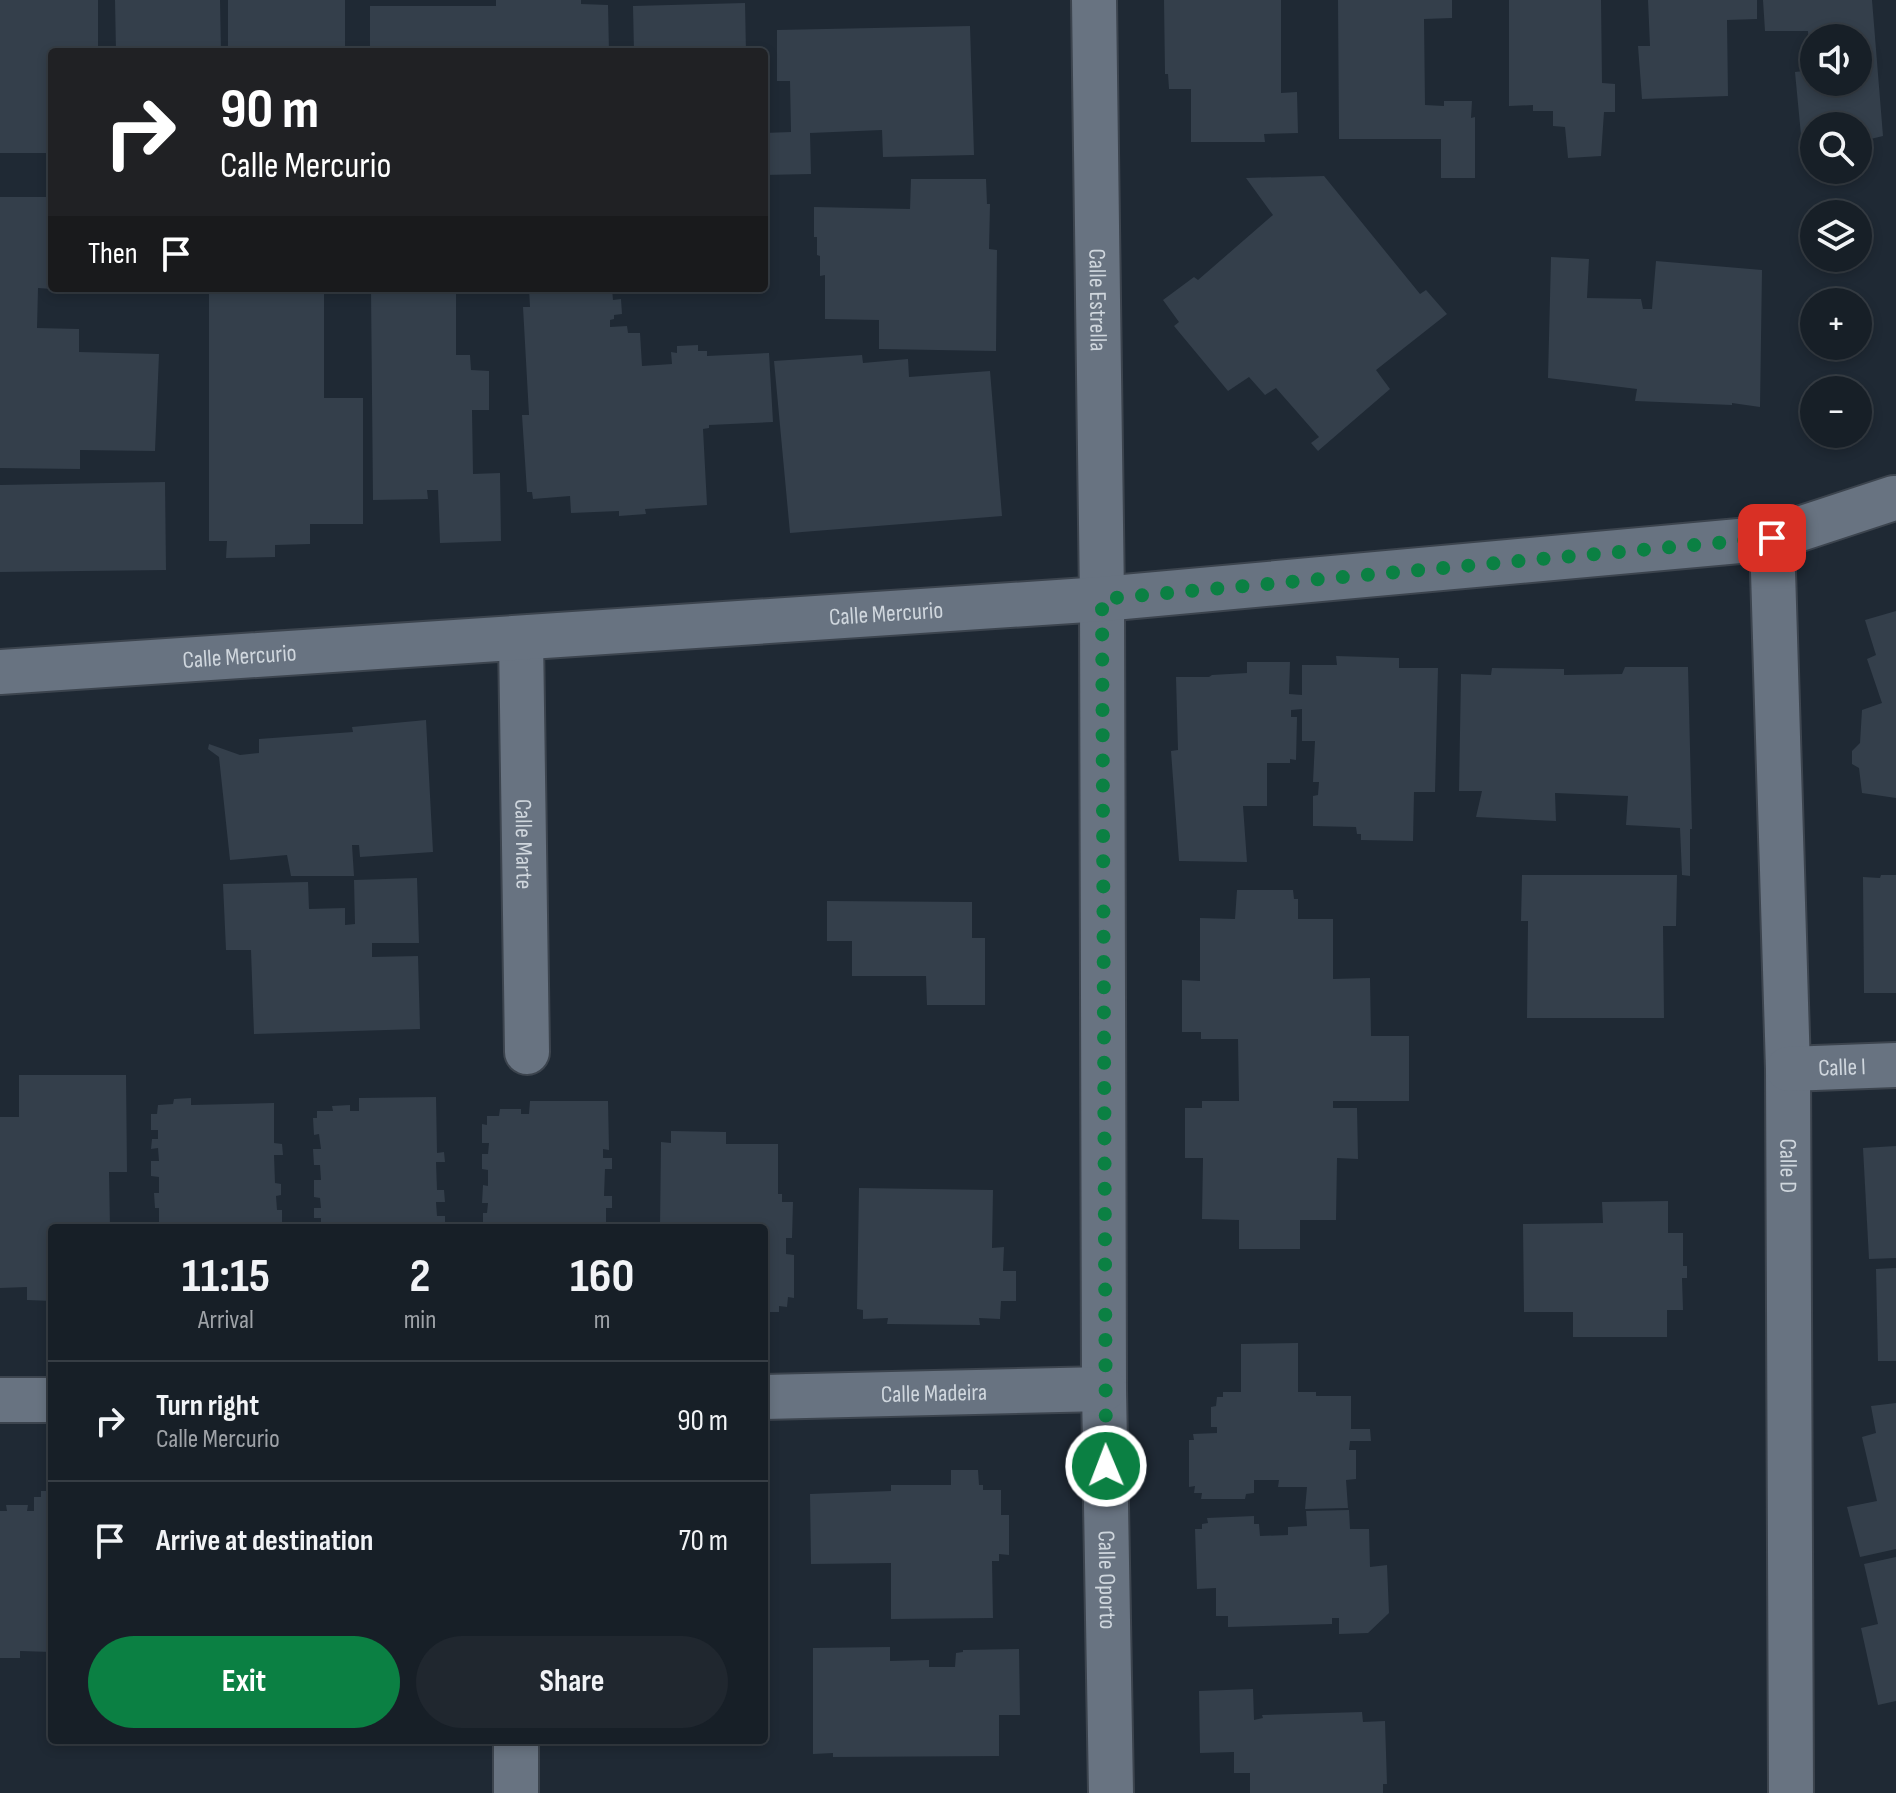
<!DOCTYPE html>
<html lang="en">
<head>
<meta charset="utf-8">
<style>
	body { margin:0; font-family:"Sofia Sans Condensed",sans-serif; background:#20272f; color:#f1f3f6; height:100vh; display:flex; flex-direction:column; font-size:30px; white-space:nowrap }
	* { box-sizing:border-box; margin:0 }
	p { font-size:26px; color:#9ea2a7 }
	.icon { flex:none; width:44px; height:44px; fill:none; stroke:currentColor; stroke-width:2; stroke-linecap:round; stroke-linejoin:round }
	.map { position:relative; flex:1; overflow:hidden }
	.side { position:absolute; left:48px; top:1224px; width:720px; height:520px; display:flex; flex-direction:column; background:#171f27; border-radius:8px; box-shadow:0 4px 12px #0003,0 0 0 2px #363d44 }
	.side>* { flex:none }
	.banner { position:absolute; left:48px; top:48px; width:720px; height:244px; border-radius:8px; box-shadow:0 4px 12px #0003,0 0 0 2px #363d44; background:#202124; color:#fff; overflow:hidden }
	.buttons { position:absolute; left:1800px; top:24px; display:grid; gap:16px }
	.buttons a { display:grid; place-items:center; width:72px; height:72px; border-radius:50%; background:#171f27; box-shadow:0 4px 12px #0003,0 0 0 2px #363d44; font-size:40px }
	.pin { position:absolute; display:grid; place-items:center; width:68px; height:68px; color:#fff; margin:-34px; border-radius:16px; box-shadow:0 4px 12px #0006 }
	.me { position:absolute; width:88px; margin:-44px; rotate:359deg; stroke-linejoin:round; filter:drop-shadow(0 0 6px #0008) }
	.turn { display:flex; align-items:center; gap:28px; height:168px; padding:0 40px; font-size:36px }
	.turn .icon { width:104px; height:104px; stroke-width:2.5 }
	.turn b { display:block; font-size:56px; line-height:68px }
	.then { display:flex; align-items:center; height:76px; padding:0 40px; background:#0003; gap:16px; font-size:30px }
	.eta { display:flex; justify-content:space-evenly; align-items:center; height:136px; text-align:center }
	.eta b { font-size:48px; font-weight:700; line-height:56px }
	.primary-button { display:flex; gap:16px; margin-top:auto; padding:16px 40px }
	.primary-button a { flex:1; height:92px; border-radius:48px; background:#0b8043; color:#fff; font-size:32px; font-weight:700; line-height:92px; text-align:center }
	.primary-button a+a { background:#20272f; color:#f1f3f6 }
	ul { padding:0; list-style:none }
	li { display:flex; align-items:center; gap:24px; height:120px; padding:0 40px; border-top:2px solid #363d44 }
	li div { flex:1 }
	li b { display:block; font-size:30px }
	li em { font-style:normal }
	.map>svg:first-child { display:block }
	.building { fill:#343f4b; fill-rule:evenodd }
	.lines { fill:none; stroke-linecap:round; stroke-linejoin:round }
	.minor-casing { stroke:#3c444e; stroke-width:48 }
	.minor { stroke:#687381; stroke-width:44 }
	.route { stroke:#0b8043; stroke-width:14; stroke-dasharray:0 25.2 }
	.labels { text-anchor:middle; dominant-baseline:central; stroke-width:6; stroke-linejoin:round; paint-order:stroke }
	.street-label { font-size:24px; fill:#cfd6dd; stroke:#1f2934 }
</style>
</head>
<body>
<div class="map">
<svg width="1896" height="1793" viewBox="0 0 1896 1793">
	<rect width="100%" height="100%" fill="#1f2934"/>
	<!-- building -->
	<g class="building">
		<polygon points="0,0 98,0 98,52 52,52 52,153 0,153"/>
		<polygon points="115,0 220,0 221,52 116,52"/>
		<rect x="228" y="0" width="117" height="52"/>
		<polygon points="496,0 581,0 581,4 608,5 609,52 370,52 370,6 496,6"/>
		<polygon points="1164,0 1281,0 1281,93 1297,92 1298,133 1264,134 1265,142 1191,142 1191,89 1169,89 1168,74 1165,74"/>
		<polygon points="1338,0 1452,0 1452,18 1424,19 1425,105 1444,106 1444,101 1472,101 1471,118 1475,117 1475,178 1441,178 1441,139 1339,139"/>
		<polygon points="1509,0 1601,0 1602,83 1615,84 1615,112 1604,112 1601,156 1568,158 1565,127 1553,126 1553,111 1533,111 1533,105 1509,106"/>
		<polygon points="1648,0 1757,0 1757,19 1727,20 1728,96 1642,99 1638,46 1650,46"/>
		<path d="M1763 0H1872L1883 136 1858 142V126H1814V166H1809L1807 145 1801 135 1795 72 1811 70 1808 31H1765ZM1814 38H1858V82H1814Z"/>
		<polygon points="745,3 746,52 634,52 633,6"/>
		<polygon points="970,26 974,155 883,157 882,130 810,133 811,174 764,175 764,133 791,132 790,81 777,81 777,30"/>
		<polygon points="1324,176 1420,294 1426,290 1447,314 1376,370 1390,389 1318,451 1311,443 1319,437 1276,388 1265,395 1249,377 1228,391 1174,326 1179,322 1163,300 1194,277 1198,280 1273,215 1246,178"/>
		<polygon points="911,179 986,179 987,204 990,204 989,249 997,250 996,351 879,349 879,320 825,319 825,275 820,276 820,256 817,255 817,237 814,237 814,207 910,209"/>
		<polygon points="0,197 52,197 52,289 38,288 37,328 79,329 79,352 159,354 155,451 80,450 80,469 0,468"/>
		<polygon points="1551,257 1589,259 1587,298 1641,299 1643,309 1652,309 1656,261 1762,270 1760,407 1732,403 1732,405 1635,401 1637,389 1548,378"/>
		<polygon points="209,288 324,288 324,398 363,398 363,524 310,524 310,544 275,545 275,557 226,558 227,541 209,541"/>
		<polygon points="456,288 456,355 470,355 471,370 489,371 489,410 472,410 473,474 500,473 501,541 440,543 438,490 427,490 428,499 373,500 371,289"/>
		<polygon points="529,288 612,288 613,300 621,299 622,314 614,315 614,319 610,320 610,327 627,326 628,333 640,333 642,366 672,364 671,352 677,353 677,346 698,345 698,351 707,351 707,356 769,353 773,422 709,425 709,428 703,429 707,505 645,509 646,514 619,516 619,511 571,513 570,496 533,499 532,492 527,492 522,415 529,415 523,307 530,307"/>
		<polygon points="862,355 863,363 908,359 909,377 990,371 1002,516 790,533 774,361"/>
		<polygon points="165,482 166,570 0,572 0,485"/>
		<polygon points="1896,611 1896,798 1862,793 1859,768 1852,764 1852,751 1860,743 1862,710 1882,703 1867,659 1876,655 1865,620"/>
		<polygon points="1336,656 1399,658 1399,668 1438,668 1435,792 1414,792 1413,841 1361,840 1361,834 1357,834 1356,827 1313,826 1313,796 1318,795 1319,782 1313,782 1315,741 1302,741 1302,709 1291,710 1291,717 1297,717 1296,760 1290,759 1290,763 1267,763 1267,806 1243,806 1247,862 1179,861 1171,751 1178,750 1176,677 1209,677 1212,675 1247,673 1247,662 1290,662 1289,694 1302,695 1302,665 1337,665"/>
		<polygon points="1625,667 1688,667 1692,829 1690,829 1690,876 1682,875 1680,828 1626,825 1628,796 1555,793 1556,821 1476,817 1482,791 1459,791 1461,674 1491,675 1492,668 1564,669 1564,675 1622,674"/>
		<polygon points="426,720 433,852 360,857 359,845 352,845 354,876 291,876 287,855 230,860 219,757 208,749 209,744 240,755 259,753 259,739 353,732 352,727"/>
		<polygon points="1522,875 1677,875 1676,926 1663,926 1664,1018 1527,1018 1528,921 1521,921"/>
		<polygon points="1881,875 1896,875 1896,993 1864,993 1863,877 1880,878"/>
		<polygon points="417,878 419,943 372,943 372,957 418,956 420,1029 254,1034 251,950 226,950 223,884 308,882 309,909 345,908 345,925 355,924 354,880"/>
		<polygon points="1237,890 1293,890 1294,899 1298,899 1298,919 1333,919 1333,979 1370,978 1371,1036 1409,1036 1409,1101 1333,1101 1333,1108 1357,1108 1358,1159 1337,1158 1336,1220 1300,1220 1300,1249 1239,1249 1239,1220 1202,1219 1203,1158 1185,1158 1185,1108 1202,1108 1202,1101 1239,1101 1238,1039 1201,1039 1201,1032 1182,1032 1182,980 1200,981 1200,918 1235,919"/>
		<polygon points="827,901 972,902 972,938 985,938 985,1005 927,1005 926,976 852,976 852,941 827,941"/>
		<polygon points="19,1075 126,1075 127,1172 109,1172 110,1228 52,1228 52,1301 27,1300 27,1287 0,1288 0,1117 19,1117"/>
		<polygon points="436,1097 437,1153 444,1152 445,1162 436,1162 437,1190 444,1190 445,1202 436,1202 437,1216 445,1216 445,1228 321,1228 321,1218 314,1218 314,1208 321,1208 320,1198 314,1197 314,1180 321,1180 320,1165 314,1165 313,1149 321,1149 319,1134 314,1135 313,1118 317,1118 317,1111 333,1111 332,1106 350,1105 350,1111 359,1111 359,1098"/>
		<polygon points="191,1098 191,1105 274,1103 274,1143 282,1144 283,1155 274,1155 275,1183 281,1184 281,1195 276,1196 277,1210 282,1210 282,1228 153,1228 153,1224 159,1224 159,1208 155,1208 154,1193 159,1193 159,1177 151,1176 151,1161 159,1161 158,1148 151,1149 152,1139 158,1139 158,1130 151,1130 151,1114 157,1114 158,1105 173,1104 174,1099"/>
		<polygon points="530,1101 608,1101 609,1150 603,1149 603,1158 612,1158 612,1169 605,1169 604,1196 612,1196 612,1208 606,1208 606,1224 616,1223 616,1228 489,1228 489,1225 483,1225 483,1213 487,1213 488,1203 482,1203 483,1185 488,1186 488,1170 482,1169 482,1154 488,1154 489,1143 482,1143 482,1124 487,1125 487,1116 499,1116 500,1109 521,1109 521,1114 529,1114"/>
		<polygon points="671,1131 726,1132 726,1144 778,1144 778,1194 782,1194 782,1202 793,1202 792,1238 786,1238 786,1254 794,1255 794,1298 788,1297 787,1307 779,1306 779,1312 764,1312 764,1228 660,1228 661,1142 671,1143"/>
		<polygon points="1896,1146 1896,1258 1869,1259 1863,1148"/>
		<polygon points="859,1188 993,1190 992,1248 1004,1247 1003,1271 1016,1271 1016,1301 1001,1301 1000,1319 979,1318 980,1325 887,1324 888,1318 863,1319 863,1310 857,1309"/>
		<polygon points="1668,1201 1668,1233 1683,1233 1683,1266 1687,1266 1687,1278 1682,1278 1683,1310 1667,1310 1667,1337 1573,1337 1573,1312 1524,1312 1523,1224 1603,1223 1602,1202"/>
		<polygon points="1896,1268 1896,1361 1878,1361 1876,1269"/>
		<polygon points="1298,1343 1298,1392 1316,1392 1316,1396 1351,1396 1351,1429 1370,1429 1371,1441 1350,1441 1349,1450 1356,1450 1356,1479 1346,1480 1348,1508 1305,1509 1307,1487 1278,1487 1279,1480 1254,1480 1254,1493 1246,1494 1245,1499 1201,1499 1202,1493 1194,1493 1195,1486 1189,1487 1189,1440 1194,1440 1193,1434 1217,1433 1217,1427 1211,1427 1211,1407 1216,1406 1217,1397 1223,1397 1223,1392 1241,1392 1241,1344"/>
		<polygon points="1896,1403 1896,1549 1860,1557 1847,1507 1877,1501 1862,1437 1876,1433 1871,1406"/>
		<polygon points="951,1470 978,1470 979,1485 983,1485 983,1490 1001,1490 1001,1515 1009,1515 1009,1555 999,1554 999,1561 992,1561 993,1618 891,1619 891,1563 811,1564 810,1494 891,1491 891,1485 951,1485"/>
		<polygon points="41,1491 52,1491 52,1652 20,1651 20,1658 0,1658 0,1511 7,1511 6,1505 28,1505 27,1511 34,1511 34,1497 41,1497"/>
		<polygon points="1349,1510 1350,1529 1369,1529 1370,1567 1387,1565 1389,1613 1368,1633 1339,1634 1339,1618 1332,1618 1332,1624 1228,1627 1228,1616 1216,1616 1216,1588 1197,1589 1195,1529 1202,1529 1202,1524 1208,1523 1207,1518 1254,1516 1254,1524 1259,1524 1260,1536 1288,1535 1288,1527 1307,1526 1306,1511"/>
		<polygon points="1896,1557 1896,1701 1878,1705 1861,1628 1878,1624 1864,1564"/>
		<polygon points="890,1647 890,1661 929,1660 929,1667 955,1667 956,1653 963,1652 963,1650 1019,1649 1020,1715 999,1715 999,1756 833,1757 833,1753 813,1754 813,1648"/>
		<polygon points="1253,1689 1254,1720 1263,1718 1262,1715 1362,1712 1363,1722 1385,1721 1387,1784 1383,1784 1383,1793 1250,1793 1250,1773 1234,1773 1234,1752 1200,1753 1199,1691"/>
	</g>
	<g class="lines">
		<defs>
			<g id="minor">
				<path id="s1" d="M1094 0 1102 599 1104 1389 1111 1793"/>
				<path id="s2" d="M1772 538 1788 1069 1791 1793"/>
				<path id="s3" d="M521 638 527 1052"/>
				<path id="s4" d="M0 672 1102 599 1772 538 1894 498"/>
				<path id="s5" d="M1788 1069 1896 1065"/>
				<path id="s6" d="M764 1397 1104 1389"/>
				<polyline points="0,1400 52,1400"/>
				<polyline points="516,1740 516,1793"/>
			</g>
		</defs>
		<!-- minor casing -->
		<use href="#minor" class="minor-casing"/>
		<!-- minor -->
		<use href="#minor" class="minor"/>
	</g>
	<g class="lines">
		<!-- route -->
		<polyline class="route" points="1106,1466 1102,599 1772,538"/>
	</g>
	<g class="labels">
		<!-- street labels -->
		<g class="street-label">
			<text stroke="none"><textPath href="#s1" startOffset="300">Calle Estrella</textPath></text>
			<text stroke="none"><textPath href="#s4" startOffset="888">Calle Mercurio</textPath></text>
			<text stroke="none"><textPath href="#s4" startOffset="240">Calle Mercurio</textPath></text>
			<text stroke="none"><textPath href="#s3" startOffset="206">Calle Marte</textPath></text>
			<text stroke="none"><textPath href="#s5" startOffset="54">Calle I</textPath></text>
			<text stroke="none"><textPath href="#s2" startOffset="628">Calle D</textPath></text>
			<text stroke="none"><textPath href="#s6" startOffset="170">Calle Madeira</textPath></text>
			<text stroke="none"><textPath href="#s1" startOffset="1580">Calle Oporto</textPath></text>
		</g>
	</g>
</svg>
<div class="buttons">
<a><svg class="icon" aria-label="sound" viewBox="0 0 24 24"><path d="M4 9h4l5-4v14l-5-4H4zM17 9q2 3 0 6"/></svg></a>
<a><svg class="icon" aria-label="search" viewBox="0 0 24 24"><circle cx="10" cy="10" r="6"/><path d="M15 15l6 6"/></svg></a>
<a><svg class="icon" aria-label="layers" viewBox="0 0 24 24"><path d="M12 4l9 5-9 5-9-5zM3 14l9 5 9-5"/></svg></a>
<a>+</a>
<a>−</a>
</div>
<div class="pin" style="left:1772px;top:538px;background:#d93025"><svg class="icon" aria-label="arrive" viewBox="0 0 24 24"><path d="M6 21V4h12l-3 4 3 4H6"/></svg></div>
<svg class="me" style="left:1106px;top:1466px" viewBox="-20 -20 40 40"><circle r="17" fill="#0b8043" stroke="#fff" stroke-width="3"/><path d="M0-11L8 9 0 5-8 9z" fill="#fff"/></svg>
<div class="banner">
<div class="turn"><svg class="icon" aria-label="right" viewBox="0 0 24 24"><path d="M7 20v-9h11M14 6l5 5-5 5"/></svg><div><b>90 m</b>Calle Mercurio</div></div>
<div class="then">Then<svg class="icon" aria-label="arrive" viewBox="0 0 24 24"><path d="M6 21V4h12l-3 4 3 4H6"/></svg></div>
</div>
<section class="side">
<div class="eta">
<div><b>11:15</b><p>Arrival</p></div>
<div><b>2</b><p>min</p></div>
<div><b>160</b><p>m</p></div>
</div>
<ul>
<li><svg class="icon" aria-label="right" viewBox="0 0 24 24"><path d="M7 20v-9h11M14 6l5 5-5 5"/></svg><div><b>Turn right</b><p>Calle Mercurio</p></div><em>90 m</em></li>
<li><svg class="icon" aria-label="arrive" viewBox="0 0 24 24"><path d="M6 21V4h12l-3 4 3 4H6"/></svg><div><b>Arrive at destination</b></div><em>70 m</em></li>
</ul>
<div class="primary-button"><a>Exit</a><a>Share</a></div>
</section>
</div>
</body>
</html>
